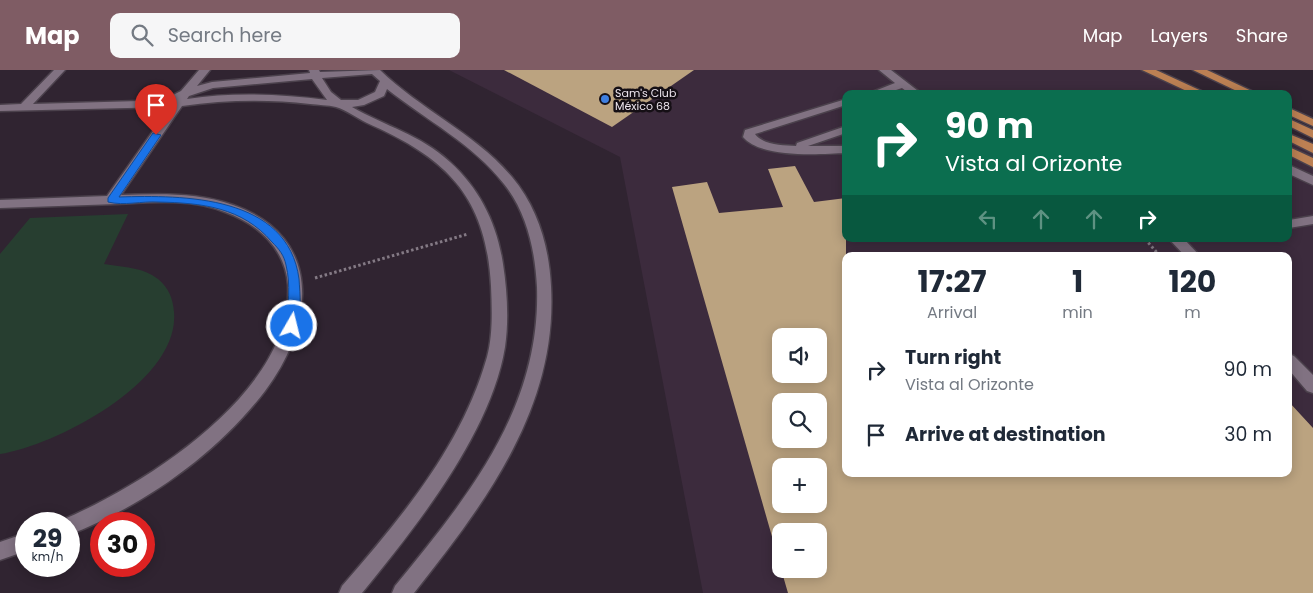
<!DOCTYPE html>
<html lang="en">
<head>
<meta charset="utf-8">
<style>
	body { margin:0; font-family:Poppins,sans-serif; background:#f6f6f7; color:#1f2937; height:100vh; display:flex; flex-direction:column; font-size:19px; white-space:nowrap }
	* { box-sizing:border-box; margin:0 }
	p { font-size:16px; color:#747a83 }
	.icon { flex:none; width:28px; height:28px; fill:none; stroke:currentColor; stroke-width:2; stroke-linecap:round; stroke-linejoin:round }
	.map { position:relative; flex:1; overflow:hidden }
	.panel { position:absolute; left:842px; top:182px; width:450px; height:225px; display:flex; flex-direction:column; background:#fff; border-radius:10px; box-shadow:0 2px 12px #0003 }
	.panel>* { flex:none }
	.hud { position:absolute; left:842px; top:20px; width:450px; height:152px; border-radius:10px; box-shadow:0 2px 12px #0003; background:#0b6e4f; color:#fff; overflow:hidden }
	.controls { position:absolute; left:772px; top:258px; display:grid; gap:10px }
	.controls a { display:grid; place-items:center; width:55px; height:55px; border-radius:10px; background:#fff; box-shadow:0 2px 12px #0003; font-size:25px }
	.speed { position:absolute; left:15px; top:442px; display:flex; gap:10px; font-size:25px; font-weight:700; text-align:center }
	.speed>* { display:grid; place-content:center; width:65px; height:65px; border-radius:50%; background:#fff; box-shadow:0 2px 12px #0003; line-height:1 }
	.speed small { font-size:12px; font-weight:400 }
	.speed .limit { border:8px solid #d22; background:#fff; color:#111 }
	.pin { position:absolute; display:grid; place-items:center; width:42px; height:42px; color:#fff; margin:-51px -21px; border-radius:50% 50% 50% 0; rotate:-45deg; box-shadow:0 0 5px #0007 }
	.pin .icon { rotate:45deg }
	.me { position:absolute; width:55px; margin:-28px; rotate:8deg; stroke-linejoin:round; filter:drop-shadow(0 0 4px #0008) }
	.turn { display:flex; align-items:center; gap:18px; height:105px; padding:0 20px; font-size:22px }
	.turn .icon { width:65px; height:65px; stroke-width:2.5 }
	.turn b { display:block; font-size:35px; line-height:42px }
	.lanes { display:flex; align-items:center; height:48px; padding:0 20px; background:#0003; justify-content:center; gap:25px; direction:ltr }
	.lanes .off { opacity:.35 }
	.eta { display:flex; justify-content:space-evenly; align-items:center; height:85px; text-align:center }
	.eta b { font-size:30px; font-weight:700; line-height:35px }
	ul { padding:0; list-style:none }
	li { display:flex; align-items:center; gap:15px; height:65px; padding:0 20px }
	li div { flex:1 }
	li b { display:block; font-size:19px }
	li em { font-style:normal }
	header { display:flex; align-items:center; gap:30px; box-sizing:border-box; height:70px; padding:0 25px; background:#7f5c64; color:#fff }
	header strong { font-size:24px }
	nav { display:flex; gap:28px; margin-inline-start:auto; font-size:18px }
	.search { width:350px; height:45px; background:#f6f6f7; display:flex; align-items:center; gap:12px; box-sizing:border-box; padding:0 18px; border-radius:10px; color:#747a83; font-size:19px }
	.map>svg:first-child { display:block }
	.built { fill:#3c2b3d; fill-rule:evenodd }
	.green { fill:#273e30 }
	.building { fill:#bba380; fill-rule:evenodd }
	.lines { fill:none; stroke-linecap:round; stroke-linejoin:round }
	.minor-casing { stroke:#4b414c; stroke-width:3 }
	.major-casing { stroke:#4b414c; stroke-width:3 }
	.path { stroke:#847a85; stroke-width:3; stroke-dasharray:2.5 2.5; stroke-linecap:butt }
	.minor { fill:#817282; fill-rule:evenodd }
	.major { fill:#bc8053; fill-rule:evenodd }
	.route { fill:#1a73e8; stroke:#114b97 }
	.shop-dot { fill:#3f7fe0; stroke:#150f15; stroke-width:2 }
	.labels { text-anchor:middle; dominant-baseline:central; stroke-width:5; stroke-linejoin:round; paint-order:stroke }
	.far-poi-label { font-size:11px; fill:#ece4ed; stroke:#150f15; text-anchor:start }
</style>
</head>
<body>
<header>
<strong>Map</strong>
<div class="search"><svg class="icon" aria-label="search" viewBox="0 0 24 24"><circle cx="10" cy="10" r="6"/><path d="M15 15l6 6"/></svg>Search here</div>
<nav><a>Map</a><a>Layers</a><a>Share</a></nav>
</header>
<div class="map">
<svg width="1313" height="523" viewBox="0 0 1313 523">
	<rect width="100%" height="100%" fill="#302431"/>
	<!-- built -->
	<path class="built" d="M449 0H1143L1192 24H846V169H1289V70L1313 82V523H703L620 87ZM846 186H1289V404H846ZM781 266H819V304H781ZM781 331H819V369H781ZM781 396H819V434H781ZM781 461H819V499H781Z"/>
	<!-- green -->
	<path class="green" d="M128 144 104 194C122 197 143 197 158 209 169 218 173 229 174 242 180 311 57 375 0 384V184L30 148Z"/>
	<!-- building -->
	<g class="building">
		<polygon points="504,0 694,0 612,57"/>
		<path d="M795 96 814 132 846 128V404H1289V332L1313 358V523H788L781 499H819V461H781V498L672 117 707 112 719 143 783 137 768 99ZM781 266H819V304H781ZM781 331H819V369H781ZM781 396H819V434H781Z"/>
	</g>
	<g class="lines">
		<defs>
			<g id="minor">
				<path d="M54 0H65L33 34 175 30 171 26 181 21 199 0H210L197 16 212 12 310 3 309 0H319L320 2 380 0C421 40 475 63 512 107 538 138 549 177 551 216 558 337 486 432 414 523H392L395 516C468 427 541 338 537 217 535 180 527 143 504 114 473 74 426 50 387 19L384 26 364 35 352 37C385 56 421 65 450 92 480 119 497 154 503 194 507 220 509 250 505 277 491 363 416 457 362 523H339L342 516C401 448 462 376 487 287 493 265 492 239 491 216 486 125 446 88 367 53 357 48 346 40 336 37 328 35 318 35 310 34 267 29 224 30 182 36L121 125C158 124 197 122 233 135 325 167 314 256 265 321 216 385 143 436 69 465V454H61L62 450C147 414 294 320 288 215 285 178 258 154 225 142 192 128 152 132 117 134 78 135 39 137 0 138V130L107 126 170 37 0 41V35L21 34ZM372 4 380 11 375 22 358 30H341L331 22 322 8ZM312 9 327 30C280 24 233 22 187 29L189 26 213 18Z"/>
				<polygon points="879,0 891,0 922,24 910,24 902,18 884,24 867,24 895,13"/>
				<path d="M846 29V35L755 64C763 75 782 75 796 76L797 73 846 56V63L808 76H846V83C820 84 762 89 743 67L745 60Z"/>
				<polygon points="1289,95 1313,106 1313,115 1289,104"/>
				<polygon points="1313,146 1313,154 1289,158 1289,150"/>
				<polygon points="1169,169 1184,169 1200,186 1185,186"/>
				<polygon points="1289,284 1294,286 1313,305 1313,323 1307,321 1289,300"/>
				<polygon points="26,463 26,481 0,490 0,472"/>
			</g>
			<g id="major">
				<polygon points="1142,0 1156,0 1208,24 1193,24"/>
				<polygon points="1193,0 1207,0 1258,24 1243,24"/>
				<polygon points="1289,38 1313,49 1313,56 1289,45"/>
				<polygon points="1289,49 1313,60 1313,68 1289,56"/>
				<polygon points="1289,64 1313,74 1313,83 1289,71"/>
				<polygon points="1289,77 1313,88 1313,97 1289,85"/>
			</g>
		</defs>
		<!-- minor casing -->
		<use href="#minor" class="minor-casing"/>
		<!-- major casing -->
		<use href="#major" class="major-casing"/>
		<!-- path -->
		<g class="path">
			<polyline points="1145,169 1160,186"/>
			<polyline points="315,208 468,164"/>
		</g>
		<!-- minor -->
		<use href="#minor" class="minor"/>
		<!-- major -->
		<use href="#major" class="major"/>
	</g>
	<!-- route -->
	<path class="route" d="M153 63 161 65 119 127C183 125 288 125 299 209 300 224 302 245 296 259L292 260 286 256C288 235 291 215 286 195 284 185 279 179 272 172 242 137 202 133 158 132 142 131 124 136 108 132V128Z"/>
	<!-- markers -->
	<circle class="shop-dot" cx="605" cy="29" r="5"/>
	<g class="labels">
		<!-- far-poi labels -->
		<g class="far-poi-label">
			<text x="615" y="23">Sam's Club<tspan x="615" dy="13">México 68</tspan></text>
		</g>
	</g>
</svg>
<div class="controls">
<a><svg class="icon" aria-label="sound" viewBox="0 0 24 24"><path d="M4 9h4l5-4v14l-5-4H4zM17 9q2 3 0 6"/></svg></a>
<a><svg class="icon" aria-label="search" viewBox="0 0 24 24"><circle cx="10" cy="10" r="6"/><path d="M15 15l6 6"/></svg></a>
<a>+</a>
<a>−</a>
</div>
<div class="speed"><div>29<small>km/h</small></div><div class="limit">30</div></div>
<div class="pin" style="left:156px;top:65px;background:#d93025"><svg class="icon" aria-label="arrive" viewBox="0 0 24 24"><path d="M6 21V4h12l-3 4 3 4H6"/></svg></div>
<svg class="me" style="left:292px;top:256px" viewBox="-20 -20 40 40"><circle r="17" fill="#1a73e8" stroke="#fff" stroke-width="3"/><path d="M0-11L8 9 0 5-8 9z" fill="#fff"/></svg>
<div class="hud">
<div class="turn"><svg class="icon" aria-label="right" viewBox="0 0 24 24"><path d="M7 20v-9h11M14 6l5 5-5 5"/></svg><div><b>90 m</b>Vista al Orizonte</div></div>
<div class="lanes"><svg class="icon off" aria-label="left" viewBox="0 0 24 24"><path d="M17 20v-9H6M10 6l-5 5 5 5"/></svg><svg class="icon off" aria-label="ahead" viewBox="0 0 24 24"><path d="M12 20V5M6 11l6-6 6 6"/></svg><svg class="icon off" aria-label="ahead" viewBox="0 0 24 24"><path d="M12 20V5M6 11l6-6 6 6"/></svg><svg class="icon" aria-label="right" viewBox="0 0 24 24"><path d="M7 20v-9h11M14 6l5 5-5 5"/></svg></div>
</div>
<section class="panel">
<div class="eta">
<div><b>17:27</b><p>Arrival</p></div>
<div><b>1</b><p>min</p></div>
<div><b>120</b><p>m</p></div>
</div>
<ul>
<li><svg class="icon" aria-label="right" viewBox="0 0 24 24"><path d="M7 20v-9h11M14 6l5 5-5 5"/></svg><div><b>Turn right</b><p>Vista al Orizonte</p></div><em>90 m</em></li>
<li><svg class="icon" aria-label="arrive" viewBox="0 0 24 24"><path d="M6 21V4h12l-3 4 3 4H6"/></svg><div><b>Arrive at destination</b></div><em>30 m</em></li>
</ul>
</section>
</div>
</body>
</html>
